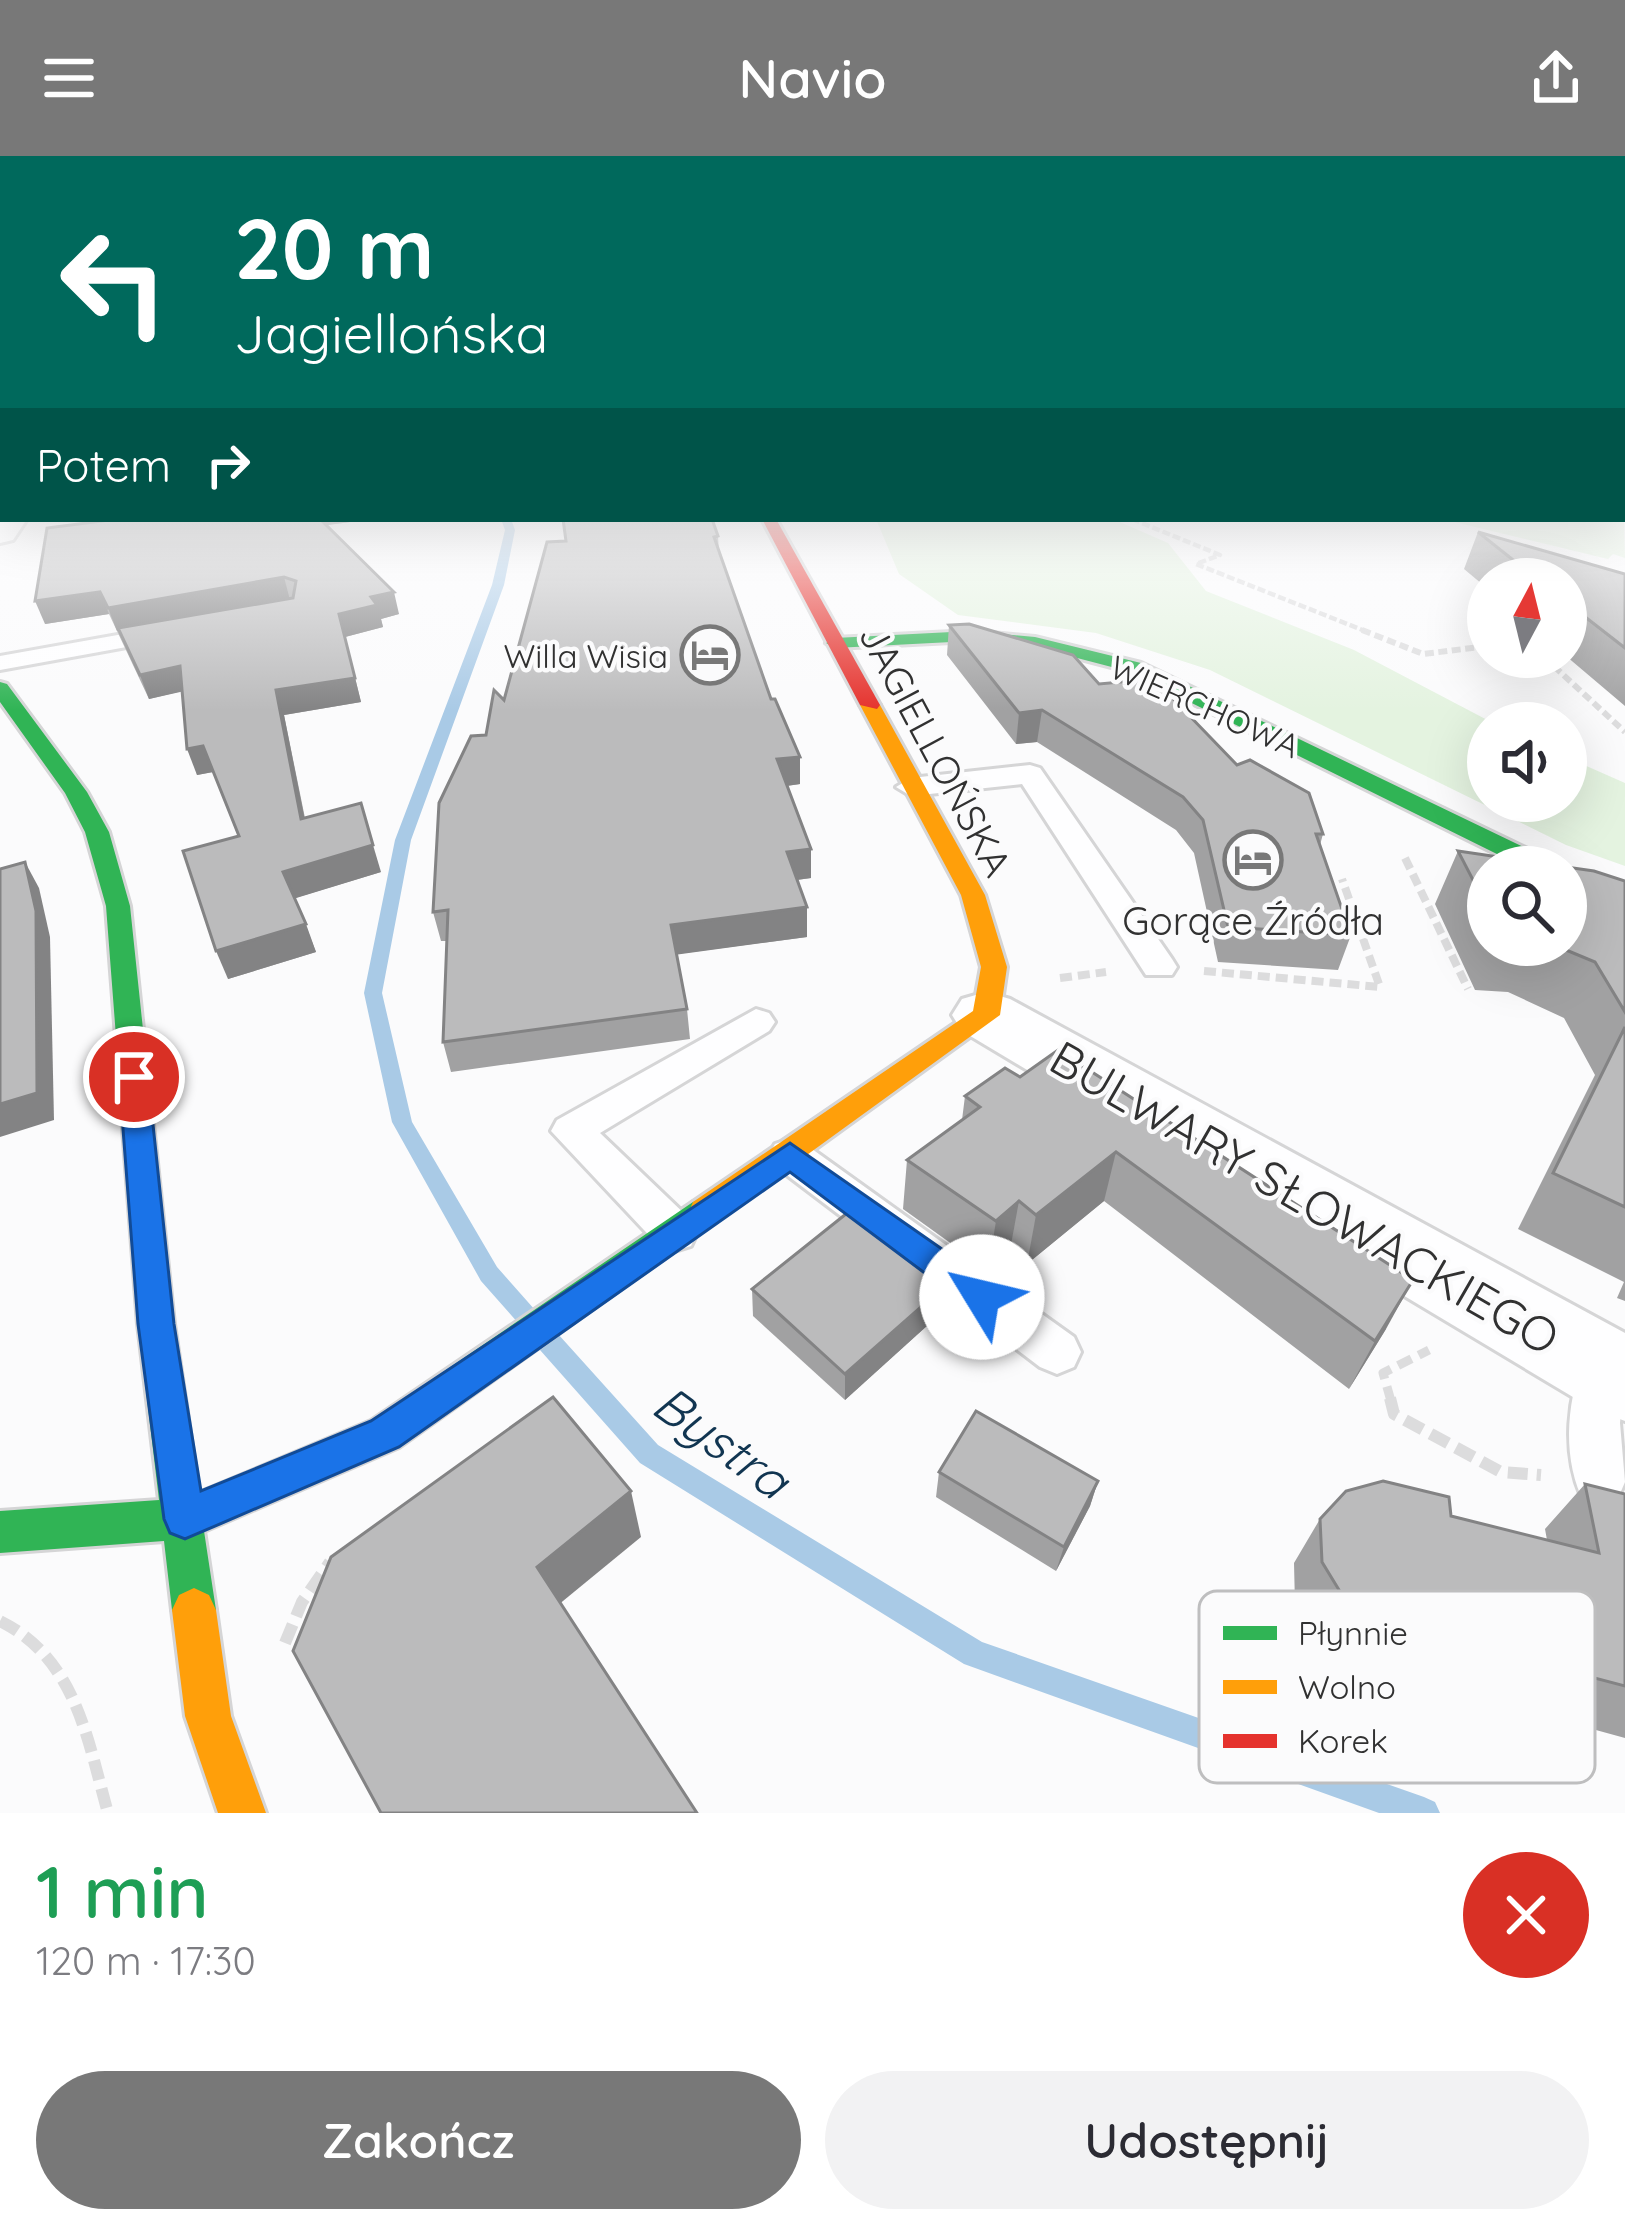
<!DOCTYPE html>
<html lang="pl">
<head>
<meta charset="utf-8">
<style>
	body { margin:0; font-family:Quicksand,sans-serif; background:#f2f2f3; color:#2b2b33; height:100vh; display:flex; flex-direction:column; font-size:45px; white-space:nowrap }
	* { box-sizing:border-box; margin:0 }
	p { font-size:39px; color:#7c7c81 }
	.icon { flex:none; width:66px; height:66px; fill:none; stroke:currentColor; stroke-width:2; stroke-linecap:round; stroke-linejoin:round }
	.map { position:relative; height:1657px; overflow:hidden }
	.side { display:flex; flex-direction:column; background:#fff; flex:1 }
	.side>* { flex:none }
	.top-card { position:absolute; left:0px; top:0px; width:1626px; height:366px; box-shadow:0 12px 48px #0002; background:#00695c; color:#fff; overflow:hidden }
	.needle { width:78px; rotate:7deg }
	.controls { position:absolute; left:1467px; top:402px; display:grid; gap:24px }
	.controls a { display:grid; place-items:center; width:120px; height:120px; border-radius:50%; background:#fff; box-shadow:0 12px 48px #0002; font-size:60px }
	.pin { position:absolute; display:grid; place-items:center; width:102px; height:102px; color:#fff; margin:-51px; border:6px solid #fff; border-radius:50%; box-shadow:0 3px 12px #0007 }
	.me { position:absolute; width:132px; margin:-66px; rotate:306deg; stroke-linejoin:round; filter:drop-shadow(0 0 9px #0008) }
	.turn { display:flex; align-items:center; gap:42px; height:252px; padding:0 36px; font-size:54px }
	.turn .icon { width:156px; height:156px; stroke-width:2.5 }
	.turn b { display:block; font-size:84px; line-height:102px }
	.then { display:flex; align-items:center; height:114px; padding:0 36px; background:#0003; gap:24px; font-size:45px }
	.round { display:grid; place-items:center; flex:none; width:126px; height:126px; border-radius:63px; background:#f2f2f3 }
	.overview { display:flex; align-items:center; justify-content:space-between; height:204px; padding:0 36px }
	h1 { font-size:72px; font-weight:600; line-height:90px; color:#1e9e55 }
	.action { display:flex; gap:24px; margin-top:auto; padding:24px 36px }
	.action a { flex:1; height:138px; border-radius:72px; background:#787878; color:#fff; font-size:48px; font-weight:600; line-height:138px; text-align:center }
	.action a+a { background:#f2f2f3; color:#2b2b33 }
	header { display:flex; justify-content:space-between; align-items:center; height:156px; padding:0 36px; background:#787878; color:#fff; font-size:54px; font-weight:600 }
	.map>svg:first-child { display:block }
	.green { fill:#e4f3e0 }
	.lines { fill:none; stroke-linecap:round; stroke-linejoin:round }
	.stream { fill:#a9cae6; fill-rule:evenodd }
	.lane-casing { stroke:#d5d5d6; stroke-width:6 }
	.street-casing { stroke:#d5d5d6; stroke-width:6 }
	.fast-casing { stroke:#d5d5d6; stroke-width:6 }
	.slow-casing { stroke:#d5d5d6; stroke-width:6 }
	.jam-casing { stroke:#d5d5d6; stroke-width:6 }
	.path-far4 { stroke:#dcdcdd; stroke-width:4.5; stroke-dasharray:8 3; stroke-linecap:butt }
	.path-far3 { stroke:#dcdcdd; stroke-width:6; stroke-dasharray:9 4.5; stroke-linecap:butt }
	.path-far2 { stroke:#dcdcdd; stroke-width:8; stroke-dasharray:12 6; stroke-linecap:butt }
	.path-far1 { stroke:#dcdcdd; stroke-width:9; stroke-dasharray:15 8; stroke-linecap:butt }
	.path { stroke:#dcdcdd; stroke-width:12; stroke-dasharray:20 9; stroke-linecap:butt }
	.lane { fill:#fefeff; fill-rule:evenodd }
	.street { fill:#fefeff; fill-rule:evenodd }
	.fast { fill:#30b455; fill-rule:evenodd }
	.slow { fill:#ff9f0a; fill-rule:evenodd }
	.jam { fill:#e5322d; fill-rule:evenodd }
	.wall { fill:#a1a1a2 }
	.shaded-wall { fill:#838384 }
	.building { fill:#bbbbbc; stroke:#838384; stroke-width:3 }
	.route { fill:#1a73e8; stroke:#114b97; stroke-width:3 }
	.labels { text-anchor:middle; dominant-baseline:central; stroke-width:9; stroke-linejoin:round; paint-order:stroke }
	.far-poi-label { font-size:33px; fill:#313131; stroke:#fbfbfc; text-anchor:end }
	.far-street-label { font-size:33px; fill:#313131; stroke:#fbfbfc }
	.street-label { font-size:39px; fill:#313131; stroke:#fbfbfc }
	.poi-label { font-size:39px; fill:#313131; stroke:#fbfbfc }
	.near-street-label { font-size:48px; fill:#313131; stroke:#fbfbfc }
	.near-water-label { font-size:51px; font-style:italic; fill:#113551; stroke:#fbfbfc }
	.key { fill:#fbfbfc; stroke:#bebebf; stroke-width:3 }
	.key-label { font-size:33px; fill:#313131 }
</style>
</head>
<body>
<header><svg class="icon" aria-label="menu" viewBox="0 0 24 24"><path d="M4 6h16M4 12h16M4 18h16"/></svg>Navio<svg class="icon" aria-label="share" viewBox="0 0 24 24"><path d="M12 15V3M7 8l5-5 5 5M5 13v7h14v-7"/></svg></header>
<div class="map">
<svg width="1625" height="1657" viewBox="0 0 1625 1657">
	<rect width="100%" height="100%" fill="#fbfbfc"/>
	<!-- green -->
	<g class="green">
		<polygon points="1623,325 1625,402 1613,398 1608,403 1442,363 1623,363"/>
		<polygon points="876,363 1113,363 1168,387 1206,435 1354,494 1493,567 1488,567 1488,645 1566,645 1566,601 1625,627 1625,710 1566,689 1210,514 1096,477 958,459 899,418"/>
	</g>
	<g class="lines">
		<!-- stream -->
		<g class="stream">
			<polygon points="501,363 511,363 515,374 504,429 411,684 382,837 412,966 497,1111 535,1154 539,1161 535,1168 527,1171 519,1168 481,1125 392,966 364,837 395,684 492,429 505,374"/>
			<polygon points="549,1175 558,1178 658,1289 982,1486 1424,1641 1435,1646 1440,1657 1379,1657 964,1508 640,1307 540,1194 537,1186 540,1178"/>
		</g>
		<defs>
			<g id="lane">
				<rect x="0" y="337" width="3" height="12"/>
				<polygon points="168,470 180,477 176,482 0,514 0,500"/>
				<polygon points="1030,609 1040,612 1172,803 1177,811 1172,819 1146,819 1022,628 911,640 896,631 911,622"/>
				<polygon points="756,853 769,857 775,866 769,875 600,977 691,1064 697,1077 691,1090 675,1095 659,1090 551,975 557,964"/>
				<polygon points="790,983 805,988 1074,1181 1081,1196 1074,1211 1057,1218 1040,1211 775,1010 769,999 775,988"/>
				<path d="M1604 1190 1621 1196 1625 1204 1620 1267 1625 1326 1619 1340 1600 1348 1581 1340C1562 1296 1567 1240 1587 1196Z"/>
			</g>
			<g id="street">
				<polygon points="0,354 3,363 27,363 13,384 0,387"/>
				<polygon points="986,836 1010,843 1625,1177 1625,1265 1593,1253 962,875 952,859 962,843"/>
			</g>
			<g id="fast">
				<polygon points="971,475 1035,481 1141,507 1565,711 1530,711 1503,701 1127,515 1035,491 971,485 835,492 826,487 835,482"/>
				<polygon points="0,526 7,528 87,636 109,676 130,750 174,1168 199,1337 371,1265 693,1046 705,1042 717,1046 721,1055 717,1064 399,1291 204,1375 216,1454 209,1469 194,1476 179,1469 172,1454 164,1385 0,1397 0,1355 159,1344 138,1168 106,750 85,676 65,637 0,546"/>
			</g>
			<g id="slow">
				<polygon points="870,543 880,549 985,739 1007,811 1000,859 717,1064 705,1068 693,1064 689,1055 693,1046 973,855 981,811 961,739 860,549"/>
				<polygon points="194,1432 209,1439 216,1454 231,1560 266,1657 218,1657 185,1560 172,1454 179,1439"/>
			</g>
			<polygon id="jam" points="762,363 776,363 880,549 877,553 860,549"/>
		</defs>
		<!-- lane casing -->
		<use href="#lane" class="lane-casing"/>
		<!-- street casing -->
		<use href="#street" class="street-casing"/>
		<!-- fast casing -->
		<use href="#fast" class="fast-casing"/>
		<!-- slow casing -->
		<use href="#slow" class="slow-casing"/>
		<!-- jam casing -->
		<use href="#jam" class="jam-casing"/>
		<!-- path-far4 -->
		<polyline class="path-far4" points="1132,363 1220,399 1196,408 1370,477"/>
		<!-- path-far3 -->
		<g class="path-far3">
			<polyline points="1362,474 1423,498 1488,490"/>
			<polyline points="1544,501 1625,576"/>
		</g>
		<!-- path-far2 -->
		<g class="path-far2">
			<polyline points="1405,702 1468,833"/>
			<polyline points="1204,815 1380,831 1342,723"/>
			<polyline points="1060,822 1106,816"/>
		</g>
		<!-- path-far1 -->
		<polyline class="path-far1" points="1391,1245 1383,1217 1429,1194"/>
		<!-- path -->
		<g class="path">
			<polyline points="1390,1242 1394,1258 1501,1316 1541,1319"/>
			<path d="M0 1465C76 1503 87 1582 108 1657"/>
			<polyline points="285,1487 302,1446 330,1406"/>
		</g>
		<!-- lane -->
		<use href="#lane" class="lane"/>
		<!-- street -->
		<use href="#street" class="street"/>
		<!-- fast -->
		<use href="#fast" class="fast"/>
		<!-- slow -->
		<use href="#slow" class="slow"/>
		<!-- jam -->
		<use href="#jam" class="jam"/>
	</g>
	<!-- wall -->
	<g class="wall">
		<polygon points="117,363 373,363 326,369 399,458 381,463 383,471 345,481 361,546 284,559 305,662 381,716 295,742 316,796 228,823 238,680 213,616 197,619 182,535 149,543 109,458 45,468"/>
		<polygon points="1478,376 1625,418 1625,550 1566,500 1566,423 1488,423 1488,433 1464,413"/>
		<polygon points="718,380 719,397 771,543 800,601 800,628 787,630 811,693 811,722 797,724 807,781 677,798 687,853 690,883 451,916 443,886 447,785 441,785 433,756 486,579 504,544 547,386"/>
		<polygon points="949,469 1099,528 1237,609 1323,678 1320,689 1351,779 1338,814 1218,806 1194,697 1176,674 1037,586 1016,588 947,499"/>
		<polygon points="1458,695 1488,711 1488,789 1566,789 1625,725 1625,1145 1617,1142 1624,1126 1518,1073 1595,919 1564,862 1508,836 1475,834 1435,748"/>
		<polygon points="1005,912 1386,1173 1349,1233 1104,1045 1027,1108 1010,1094 988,1114 903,1053 907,1004 962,964 965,940"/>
		<polygon points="752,1133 950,1149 845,1244 753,1160"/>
		<polygon points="939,1316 1098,1325 1090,1350 1056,1415 936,1341"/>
		<polygon points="1585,1328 1625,1338 1625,1582 1439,1531 1427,1543 1361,1524 1321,1494 1295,1449 1294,1407 1320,1363 1451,1360 1547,1384 1545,1373"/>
	</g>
	<!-- shaded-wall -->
	<g class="shaded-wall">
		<polygon points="311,363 373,363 313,371"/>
		<polygon points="284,421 290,444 117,475 108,452"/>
		<polygon points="100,436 109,458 45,468 35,445"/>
		<polygon points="394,436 399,458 381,463 383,471 345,481 361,546 284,559 310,690 301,663 276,534 339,458 371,441"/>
		<polygon points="180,510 189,534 149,543 140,519"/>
		<polygon points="1042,554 1037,586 1016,588 1019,557"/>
		<polygon points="203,590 213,616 197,619 187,593"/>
		<polygon points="800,601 800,628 778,631 777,603"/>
		<polygon points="373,689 381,716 293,743 283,716"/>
		<polygon points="811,693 811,722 788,725 787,696"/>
		<polygon points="25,706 39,732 50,781 54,964 0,981 0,948"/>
		<polygon points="807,751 807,781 674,799 671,769"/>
		<polygon points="306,768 316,796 228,823 216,795"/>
		<polygon points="1116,996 1104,1045 1027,1108 1036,1059"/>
		<polygon points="1019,1045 1010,1094 988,1114 996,1065"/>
		<polygon points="954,1122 950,1149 845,1244 845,1218"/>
		<polygon points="1413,1124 1386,1173 1349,1233 1375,1185"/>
		<polygon points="1098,1325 1090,1350 1056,1415 1064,1391"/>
		<polygon points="631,1335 641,1381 552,1454 537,1411"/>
	</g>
	<!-- building -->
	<g class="building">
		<polygon points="117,363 320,363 394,436 371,441 377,449 339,458 355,522 276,534 301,663 361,647 373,689 283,716 306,768 216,795 183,695 239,680 203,590 187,593 180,510 140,519 118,472 293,442 296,425 284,421 108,452 100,436 35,445 47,372"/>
		<polygon points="563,363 712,363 718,380 714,381 771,543 775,543 800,601 777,603 811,693 787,696 807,751 671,769 687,853 443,886 448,754 433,756 439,647 471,580 486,579 494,534 504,544 547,386 566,385"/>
		<polygon points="1478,376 1625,418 1625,492 1566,446 1566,423 1537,423"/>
		<polygon points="969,468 1073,499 1099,528 1154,523 1237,609 1250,604 1309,637 1323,678 1316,678 1351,779 1228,771 1203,664 1183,641 1042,554 1019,557 949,469"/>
		<polygon points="1458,695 1566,711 1488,711 1488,753"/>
		<polygon points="25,706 36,755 37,937 0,948 0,713"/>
		<polygon points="1566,711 1594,715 1625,725 1625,856 1595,806 1554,789 1566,789"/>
		<polygon points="1625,871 1625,1051 1553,1017"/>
		<polygon points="1058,894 1413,1124 1375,1185 1116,996 1036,1059 1019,1045 996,1065 907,1004 980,951 965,940 1005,912 1020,921"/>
		<polygon points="856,1050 954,1122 845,1218 752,1133"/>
		<polygon points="553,1241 631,1335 537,1411 697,1657 381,1657 293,1495 331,1401"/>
		<polygon points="976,1255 1098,1325 1064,1391 939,1316"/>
		<polygon points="1383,1325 1449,1341 1451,1360 1599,1397 1585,1328 1625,1338 1625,1530 1462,1487 1464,1503 1393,1484 1350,1452 1322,1406 1320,1363 1346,1335"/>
	</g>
	<!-- sky -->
	<linearGradient id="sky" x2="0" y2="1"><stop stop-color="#8fbde7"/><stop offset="0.58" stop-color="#fdfdfe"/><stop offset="1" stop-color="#fdfdfe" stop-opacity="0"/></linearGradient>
	<rect width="1625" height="555" fill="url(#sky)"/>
	<!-- route -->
	<polygon class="route" points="134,911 148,921 174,1168 201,1335 371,1265 790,987 995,1130 1000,1141 995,1151 982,1156 970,1151 790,1016 399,1291 185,1383 170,1377 164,1363 138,1168 119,921"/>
	<!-- icons -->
	<defs>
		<symbol id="hotel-ring" viewBox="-11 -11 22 22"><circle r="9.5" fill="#fbfbfc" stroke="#787878" stroke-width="1.5"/><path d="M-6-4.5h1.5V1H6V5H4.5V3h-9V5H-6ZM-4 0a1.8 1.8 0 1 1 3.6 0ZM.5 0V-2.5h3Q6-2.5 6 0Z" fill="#787878"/></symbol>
	</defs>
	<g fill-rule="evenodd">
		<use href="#hotel-ring" x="677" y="466" width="66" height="66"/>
		<use href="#hotel-ring" x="1220" y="671" width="66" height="66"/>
	</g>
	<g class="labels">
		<!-- far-poi labels -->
		<g class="far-poi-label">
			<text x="668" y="499">Willa Wisia</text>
		</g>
		<!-- far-street labels -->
		<g class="far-street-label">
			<text transform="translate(1205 550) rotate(24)">WIERCHOWA</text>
		</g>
		<!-- street labels -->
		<g class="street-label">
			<text transform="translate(936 594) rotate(62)">JAGIELLOŃSKA</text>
		</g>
		<!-- poi labels -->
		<g class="poi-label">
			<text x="1253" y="764">Gorące Źródła</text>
		</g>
		<!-- near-street labels -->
		<g class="near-street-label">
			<text transform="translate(1305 1041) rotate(30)">BULWARY SŁOWACKIEGO</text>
		</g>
		<!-- near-water labels -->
		<g class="near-water-label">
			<text transform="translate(722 1285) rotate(36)">Bystra</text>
		</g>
	</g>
	<!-- legend -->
	<rect x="1199" y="1435" width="396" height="192" rx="18" class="key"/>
	<rect x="1223" y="1470" width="54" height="14" fill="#30b455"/>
	<rect x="1223" y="1524" width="54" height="14" fill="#ff9f0a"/>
	<rect x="1223" y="1578" width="54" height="14" fill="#e5322d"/>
	<g class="key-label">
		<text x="1298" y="1489">Płynnie</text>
		<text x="1298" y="1543">Wolno</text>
		<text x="1298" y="1597">Korek</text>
	</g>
</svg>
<div class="controls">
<a><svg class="needle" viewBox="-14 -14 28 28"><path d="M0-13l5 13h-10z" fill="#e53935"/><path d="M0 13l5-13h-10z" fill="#7c7c81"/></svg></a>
<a><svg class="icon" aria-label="sound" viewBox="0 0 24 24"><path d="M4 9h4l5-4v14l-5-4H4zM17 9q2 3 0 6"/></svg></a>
<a><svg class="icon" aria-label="search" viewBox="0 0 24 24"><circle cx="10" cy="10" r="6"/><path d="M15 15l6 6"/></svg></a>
</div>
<div class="pin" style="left:134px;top:921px;background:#d93025"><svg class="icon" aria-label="arrive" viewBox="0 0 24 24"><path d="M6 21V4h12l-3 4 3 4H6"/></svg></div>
<svg class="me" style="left:982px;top:1141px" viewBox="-20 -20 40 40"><circle r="19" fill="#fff"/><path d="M0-13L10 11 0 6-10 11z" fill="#1a73e8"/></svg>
<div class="top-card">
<div class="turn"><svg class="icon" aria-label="left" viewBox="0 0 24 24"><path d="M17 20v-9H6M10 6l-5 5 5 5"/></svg><div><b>20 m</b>Jagiellońska</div></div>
<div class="then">Potem<svg class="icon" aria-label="right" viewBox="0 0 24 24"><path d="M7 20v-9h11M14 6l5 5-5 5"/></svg></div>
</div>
</div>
<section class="side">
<div class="overview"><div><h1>1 min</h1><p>120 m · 17:30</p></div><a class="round" style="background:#d93025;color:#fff"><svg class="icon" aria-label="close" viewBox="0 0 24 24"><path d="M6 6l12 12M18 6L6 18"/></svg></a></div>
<div class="action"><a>Zakończ</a><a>Udostępnij</a></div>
</section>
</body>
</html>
